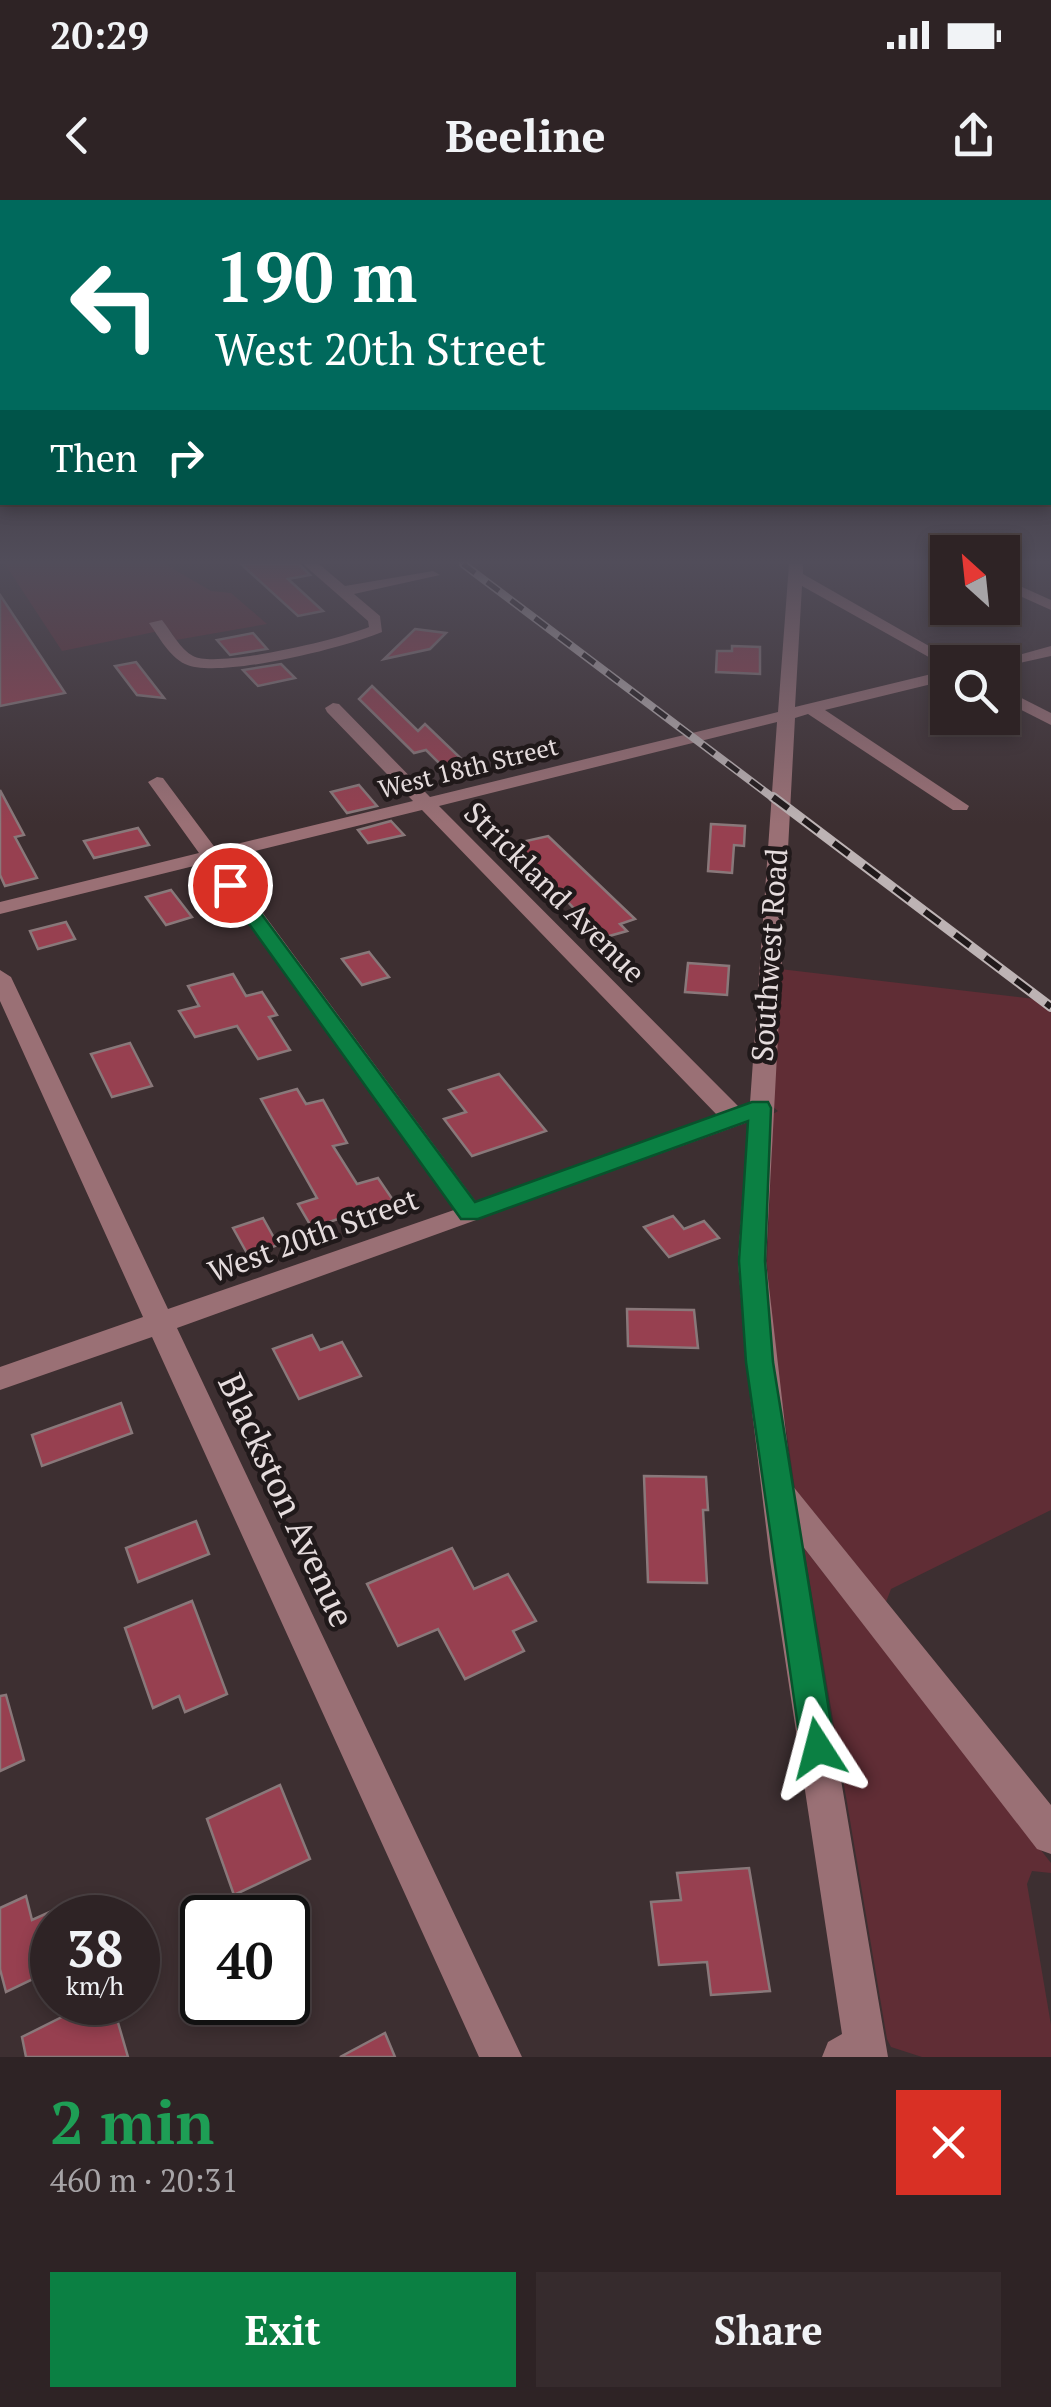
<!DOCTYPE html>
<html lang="en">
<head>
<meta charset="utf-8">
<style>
	body { margin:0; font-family:"PT Serif",serif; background:#362b2d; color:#f1f3f6; height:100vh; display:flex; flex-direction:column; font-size:38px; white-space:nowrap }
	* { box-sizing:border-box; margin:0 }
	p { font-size:32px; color:#a7a4a7 }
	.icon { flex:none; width:55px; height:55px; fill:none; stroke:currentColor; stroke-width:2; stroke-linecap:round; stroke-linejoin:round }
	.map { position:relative; height:1857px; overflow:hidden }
	.side { display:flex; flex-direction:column; background:#2e2325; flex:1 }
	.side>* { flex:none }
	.guide { position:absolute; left:0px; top:0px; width:1052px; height:305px; box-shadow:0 5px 15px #0003,0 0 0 2px #494042; background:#00695c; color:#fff; overflow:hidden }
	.needle { width:65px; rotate:333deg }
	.controls { position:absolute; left:930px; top:335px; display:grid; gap:20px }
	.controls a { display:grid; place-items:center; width:90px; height:90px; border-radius:0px; background:#2e2325; box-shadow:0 5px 15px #0003,0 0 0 2px #494042; font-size:50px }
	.speed { position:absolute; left:30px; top:1695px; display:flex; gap:20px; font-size:50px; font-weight:700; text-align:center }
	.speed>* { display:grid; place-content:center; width:130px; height:130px; border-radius:50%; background:#2e2325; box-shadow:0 5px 15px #0003,0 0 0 2px #494042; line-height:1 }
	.speed small { font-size:25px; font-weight:400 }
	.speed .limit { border:5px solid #111; border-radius:15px; background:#fff; color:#111 }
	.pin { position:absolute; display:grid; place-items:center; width:85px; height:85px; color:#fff; margin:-42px; border:5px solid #fff; border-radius:50%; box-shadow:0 2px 10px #0007 }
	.me { position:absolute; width:110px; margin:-55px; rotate:351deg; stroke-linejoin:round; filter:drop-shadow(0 0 8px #0008) }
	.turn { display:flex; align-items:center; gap:35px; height:210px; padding:0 50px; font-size:45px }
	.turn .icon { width:130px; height:130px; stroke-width:2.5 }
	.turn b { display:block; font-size:70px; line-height:85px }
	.then { display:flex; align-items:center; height:95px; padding:0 50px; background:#0003; gap:20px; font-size:38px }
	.round { display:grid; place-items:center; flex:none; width:105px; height:105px; border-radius:0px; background:#362b2d }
	.headline { display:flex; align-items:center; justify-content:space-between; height:170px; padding:0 50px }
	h1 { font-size:60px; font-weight:600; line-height:75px; color:#1e9e55 }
	.primary-button { display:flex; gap:20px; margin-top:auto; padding:20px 50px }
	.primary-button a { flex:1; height:115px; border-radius:0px; background:#0b8043; color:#fff; font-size:40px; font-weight:600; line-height:115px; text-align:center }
	.primary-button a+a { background:#362b2d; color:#f1f3f6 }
	.status { display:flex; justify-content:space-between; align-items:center; height:70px; padding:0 50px; background:#2e2325; direction:ltr }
	.status svg { height:28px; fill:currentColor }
	header { display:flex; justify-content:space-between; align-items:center; height:130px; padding:0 50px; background:#2e2325; font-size:45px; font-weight:600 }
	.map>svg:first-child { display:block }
	.green { fill:#602d35 }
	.building { fill:#974050; stroke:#89787a; stroke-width:2.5 }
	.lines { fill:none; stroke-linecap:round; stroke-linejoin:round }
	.minor { fill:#9a7075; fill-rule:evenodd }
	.rail-far1-casing { stroke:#bdb3b4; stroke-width:8 }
	.rail-casing { stroke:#bdb3b4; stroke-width:10 }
	.rail-far1 { stroke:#20191a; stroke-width:5; stroke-dasharray:15; stroke-linecap:butt }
	.rail { stroke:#20191a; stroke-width:6; stroke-dasharray:19; stroke-linecap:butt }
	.route { fill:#0b8043; stroke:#07532c; stroke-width:2.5 }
	.labels { text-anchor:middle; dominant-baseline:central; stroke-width:9; stroke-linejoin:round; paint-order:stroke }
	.far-street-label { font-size:25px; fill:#e5dcdd; stroke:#20191a }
	.street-label { font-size:30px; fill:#e5dcdd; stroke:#20191a }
	.near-street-label { font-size:35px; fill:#e5dcdd; stroke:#20191a }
</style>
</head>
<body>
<div class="status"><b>20:29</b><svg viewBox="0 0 49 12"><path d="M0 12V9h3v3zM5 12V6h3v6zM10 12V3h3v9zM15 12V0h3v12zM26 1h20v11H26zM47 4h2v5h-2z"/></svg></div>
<header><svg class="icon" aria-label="back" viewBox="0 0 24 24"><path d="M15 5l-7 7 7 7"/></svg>Beeline<svg class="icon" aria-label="share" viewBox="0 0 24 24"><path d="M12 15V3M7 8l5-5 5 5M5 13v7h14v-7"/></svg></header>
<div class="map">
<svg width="1051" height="1857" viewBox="0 0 1051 1857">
	<rect width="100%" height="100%" fill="#3d2f31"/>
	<!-- green -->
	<g class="green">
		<polygon points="5,364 165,364 211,391 231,393 267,424 176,440 169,429 62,451"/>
		<polygon points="780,769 1051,801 1051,1310 891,1389 886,1402 795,1289 774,1146 767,1063 773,914 778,911 773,907"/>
		<polygon points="804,1348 1051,1663 1051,1673 1032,1671 1027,1684 1051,1825 1051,1857 922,1857 891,1847 887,1839"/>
	</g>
	<!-- building -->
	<g class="building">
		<polygon points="241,364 299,364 310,375 288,379 323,411 298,416"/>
		<polygon points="0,395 65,493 0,506"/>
		<polygon points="415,429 446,433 430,449 384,459"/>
		<polygon points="253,433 267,449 230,455 217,440"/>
		<polygon points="732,446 760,447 760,474 716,472 717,451 732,451"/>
		<polygon points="136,462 164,498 137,495 115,466"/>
		<polygon points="281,464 295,478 258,486 243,470"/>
		<polygon points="372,486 418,531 425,524 477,574 455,579 426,550 414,553 359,499"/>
		<polygon points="359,585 377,606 347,613 331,592"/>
		<polygon points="0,590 24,635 15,637 37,678 5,686 0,675"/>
		<polygon points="391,621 404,635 368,643 358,630"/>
		<polygon points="711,624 745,626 744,646 734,645 732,673 708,671"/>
		<polygon points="138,628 149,645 94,658 84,641"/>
		<polygon points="548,636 635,719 620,724 627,731 602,738 513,644"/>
		<polygon points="171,690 192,717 166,725 146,697"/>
		<polygon points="66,722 75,739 38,749 30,731"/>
		<polygon points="369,752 389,777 362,785 342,759"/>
		<polygon points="688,763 729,766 727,795 685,792"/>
		<polygon points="233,774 246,796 262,792 277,815 269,817 290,850 258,859 237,826 195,837 179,811 199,806 188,786"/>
		<polygon points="130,843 152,886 112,897 91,854"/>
		<polygon points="499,874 546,931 472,956 444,919 466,912 449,890"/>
		<polygon points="297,889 306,904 323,900 347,943 333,946 357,984 378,978 393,1000 312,1028 298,1004 317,998 261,899"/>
		<polygon points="673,1016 684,1029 704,1021 719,1038 669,1057 644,1027"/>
		<polygon points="263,1018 278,1045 248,1055 233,1028"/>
		<polygon points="627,1109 694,1110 698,1148 628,1146"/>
		<polygon points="312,1135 320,1150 342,1142 361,1176 299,1199 273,1149"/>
		<polygon points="121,1203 132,1233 42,1266 32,1235"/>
		<polygon points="644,1276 706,1277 708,1310 703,1310 707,1383 648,1382"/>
		<polygon points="196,1321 209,1354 138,1382 126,1348"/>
		<polygon points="452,1348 474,1389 508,1374 536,1421 513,1431 524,1451 465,1479 438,1429 398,1446 367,1384"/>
		<polygon points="192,1401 227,1494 185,1512 179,1496 153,1508 125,1428"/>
		<polygon points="6,1495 24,1560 0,1571 0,1496"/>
		<polygon points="280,1585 310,1659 234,1695 207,1619"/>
		<polygon points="749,1668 770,1791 711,1795 707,1762 659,1765 651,1702 681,1700 677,1673"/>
		<polygon points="26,1696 32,1720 52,1711 52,1770 6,1792 0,1769 0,1708"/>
		<polygon points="92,1802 112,1802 128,1857 26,1857 22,1837"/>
		<polygon points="385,1833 395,1857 340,1857"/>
	</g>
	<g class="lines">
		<!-- minor -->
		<g class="minor">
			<path d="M303 364H319L345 386 433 371 440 375 354 394 380 416 382 432C347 447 218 480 185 464 169 456 159 437 149 423L162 420C171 431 180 449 193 456 217 469 341 439 369 427L368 421Z"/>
			<path d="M789 364H803V374L957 462 943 465 802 386 795 507 948 470V480L825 510 969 606 967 610H953L808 514 795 518 766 1061 792 1285 1051 1605V1654L1037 1649 801 1344 888 1857H822L828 1842 842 1834 770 1360 746 1161 738 1061 748 922 177 1128 522 1857H479L152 1137 0 1190V1167L143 1117 0 801V770L11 777 168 1109 454 1010 206 663 0 714V702L199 653 148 582 157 577 163 578 216 649 413 601 327 512 325 508 333 503 339 504 430 597 778 512ZM777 522 750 903 739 907 439 606ZM422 610 718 916 476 1002 223 659Z"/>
			<polygon points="1002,378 1051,400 1051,410 1002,388"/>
			<polygon points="1051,446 1051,456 1002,467 1002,462 994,462"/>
			<polygon points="1002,488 1051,513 1051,525 1002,500"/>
		</g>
		<defs>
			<polyline id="rail-far1" points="463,364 776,600"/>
			<polyline id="rail" points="773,597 1051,807"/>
		</defs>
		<!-- rail-far1 casing -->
		<use href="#rail-far1" class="rail-far1-casing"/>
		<!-- rail casing -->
		<use href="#rail" class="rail-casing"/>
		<!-- rail-far1 -->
		<use href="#rail-far1" class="rail-far1"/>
		<!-- rail -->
		<use href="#rail" class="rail"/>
	</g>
	<!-- sky -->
	<linearGradient id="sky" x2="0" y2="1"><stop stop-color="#221a1b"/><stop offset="0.58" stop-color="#514d5a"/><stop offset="1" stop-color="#514d5a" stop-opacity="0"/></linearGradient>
	<rect width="1051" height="624" fill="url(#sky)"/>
	<!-- route -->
	<polygon class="route" points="230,679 237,681 475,1002 752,902 768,902 771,908 765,1061 773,1162 835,1548 830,1559 818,1564 806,1559 801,1548 746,1162 739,1061 748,921 478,1019 461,1019 221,685"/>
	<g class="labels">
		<!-- far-street labels -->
		<g class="far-street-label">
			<text transform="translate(468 567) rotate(-14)">West 18th Street</text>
		</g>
		<!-- street labels -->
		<g class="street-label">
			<text transform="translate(555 692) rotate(45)">Strickland Avenue</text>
			<text transform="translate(769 755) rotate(-86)">Southwest Road</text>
			<text transform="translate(313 1035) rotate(-20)">West 20th Street</text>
		</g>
		<!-- near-street labels -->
		<g class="near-street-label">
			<text transform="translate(287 1300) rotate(65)">Blackston Avenue</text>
		</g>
	</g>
</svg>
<div class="controls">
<a><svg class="needle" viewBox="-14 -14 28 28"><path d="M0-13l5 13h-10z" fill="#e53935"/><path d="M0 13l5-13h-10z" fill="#a7a4a7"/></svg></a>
<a><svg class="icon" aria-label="search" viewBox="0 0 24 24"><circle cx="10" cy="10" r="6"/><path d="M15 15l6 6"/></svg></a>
</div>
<div class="speed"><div>38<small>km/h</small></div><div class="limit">40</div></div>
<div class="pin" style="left:230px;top:685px;background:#d93025"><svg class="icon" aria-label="arrive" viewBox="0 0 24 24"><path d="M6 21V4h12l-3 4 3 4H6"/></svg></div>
<svg class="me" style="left:818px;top:1548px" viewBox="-20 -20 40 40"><path d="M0-17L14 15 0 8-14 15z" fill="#0b8043" stroke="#fff" stroke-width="4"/></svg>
<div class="guide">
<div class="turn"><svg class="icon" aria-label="left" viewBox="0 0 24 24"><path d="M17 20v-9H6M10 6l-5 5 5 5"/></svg><div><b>190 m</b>West 20th Street</div></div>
<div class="then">Then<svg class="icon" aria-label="right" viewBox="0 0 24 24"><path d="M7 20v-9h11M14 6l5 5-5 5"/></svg></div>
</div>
</div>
<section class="side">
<div class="headline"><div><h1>2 min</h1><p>460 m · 20:31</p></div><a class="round" style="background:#d93025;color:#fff"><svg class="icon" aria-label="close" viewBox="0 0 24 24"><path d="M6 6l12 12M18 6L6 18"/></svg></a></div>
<div class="primary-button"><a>Exit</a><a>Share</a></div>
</section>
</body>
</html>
